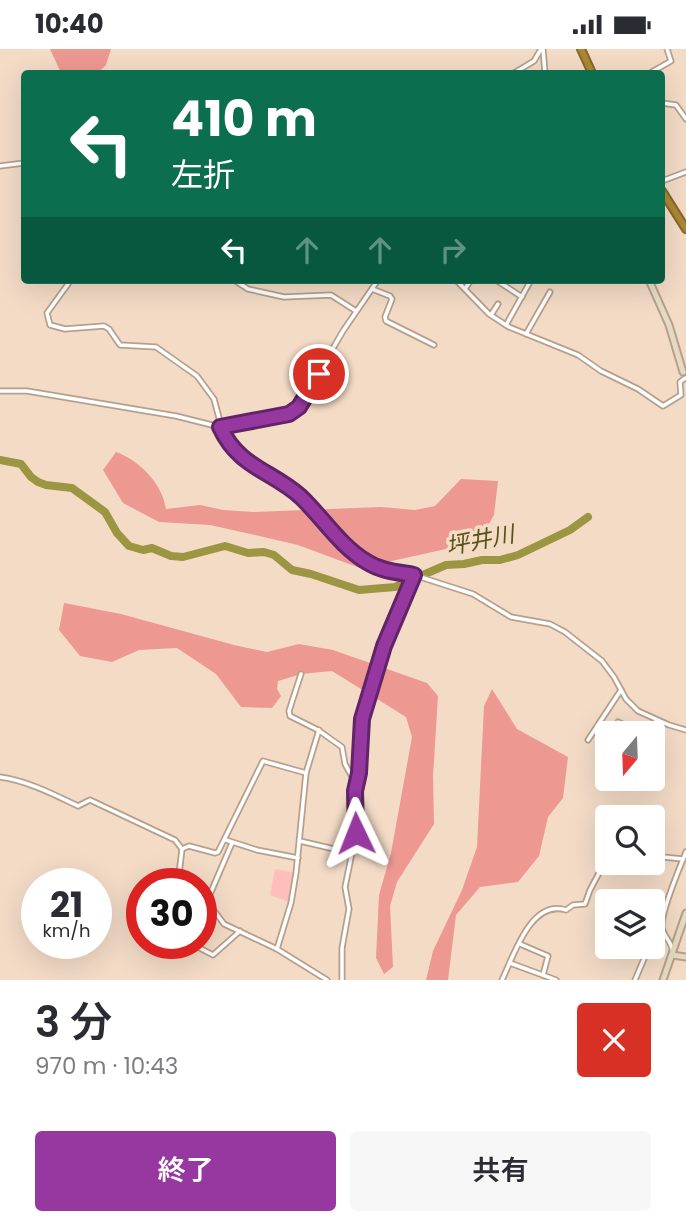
<!DOCTYPE html>
<html lang="ja">
<head>
<meta charset="utf-8">
<style>
	body { margin:0; font-family:Poppins,"Noto Sans JP",sans-serif; background:#f7f7f7; color:#2b2b33; height:100vh; display:flex; flex-direction:column; font-size:26px; white-space:nowrap }
	* { box-sizing:border-box; margin:0 }
	p { font-size:23px; color:#7c7c81 }
	.icon { flex:none; width:38px; height:38px; fill:none; stroke:currentColor; stroke-width:2; stroke-linecap:round; stroke-linejoin:round }
	.map { position:relative; height:931px; overflow:hidden }
	.side { display:flex; flex-direction:column; background:#fff; flex:1 }
	.side>* { flex:none }
	.top-card { position:absolute; left:21px; top:21px; width:644px; height:214px; border-radius:7px; box-shadow:0 7px 28px #0002; background:#0b6e4f; color:#fff; overflow:hidden }
	.needle { width:46px; rotate:199deg }
	.buttons { position:absolute; left:595px; top:672px; display:grid; gap:14px }
	.buttons a { display:grid; place-items:center; width:70px; height:70px; border-radius:7px; background:#fff; box-shadow:0 7px 28px #0002; font-size:35px }
	.speed { position:absolute; left:21px; top:819px; display:flex; gap:14px; font-size:35px; font-weight:700; text-align:center }
	.speed>* { display:grid; place-content:center; width:91px; height:91px; border-radius:50%; background:#fff; box-shadow:0 7px 28px #0002; line-height:1 }
	.speed small { font-size:18px; font-weight:400 }
	.speed .limit { border:10px solid #d22; background:#fff; color:#111 }
	.pin { position:absolute; display:grid; place-items:center; width:60px; height:60px; color:#fff; margin:-30px; border:4px solid #fff; border-radius:50%; box-shadow:0 2px 7px #0007 }
	.me { position:absolute; width:77px; margin:-38px; rotate:358deg; stroke-linejoin:round; filter:drop-shadow(0 0 5px #0008) }
	.turn { display:flex; align-items:center; gap:24px; height:147px; padding:0 35px; font-size:32px }
	.turn .icon { width:91px; height:91px; stroke-width:2.5 }
	.turn b { display:block; font-size:49px; line-height:60px }
	.lanes { display:flex; align-items:center; height:66px; padding:0 35px; background:#0003; justify-content:center; gap:35px; direction:ltr }
	.lanes .off { opacity:.35 }
	.round { display:grid; place-items:center; flex:none; width:74px; height:74px; border-radius:7px; background:#f7f7f7 }
	.head { display:flex; align-items:center; justify-content:space-between; height:119px; padding:0 35px }
	h1 { font-size:42px; font-weight:600; line-height:52px }
	.cta { display:flex; gap:14px; margin-top:auto; padding:14px 35px }
	.cta a { flex:1; height:80px; border-radius:7px; background:#9738a1; color:#fff; font-size:28px; font-weight:600; line-height:80px; text-align:center }
	.cta a+a { background:#f7f7f7; color:#2b2b33 }
	.status { display:flex; justify-content:space-between; align-items:center; height:49px; padding:0 35px; background:#fff; direction:ltr }
	.status svg { height:19px; fill:currentColor }
	.map>svg:first-child { display:block }
	.green { fill:#febfba }
	.forest { fill:#ee9892 }
	.lines { fill:none; stroke-linecap:round; stroke-linejoin:round }
	.river { stroke:#9c9542; stroke-width:8 }
	.street-casing { stroke:#b6a08c; stroke-width:7 }
	.secondary-casing { stroke:#b6a08c; stroke-width:9 }
	.highway-casing { stroke:#84682e; stroke-width:10 }
	.street { stroke:#fff; stroke-width:3.5 }
	.secondary { stroke:#e6dbc2; stroke-width:5 }
	.highway { stroke:#ad8733; stroke-width:6 }
	.route-casing { stroke:#622469; stroke-width:18 }
	.route { stroke:#9738a1; stroke-width:12 }
	.labels { text-anchor:middle; dominant-baseline:central; stroke-width:7; stroke-linejoin:round; paint-order:stroke }
	.water-label { font-size:23px; font-style:italic; fill:#595415; stroke:#f3dbc6 }
</style>
</head>
<body>
<div class="status"><b>10:40</b><svg viewBox="0 0 49 12"><path d="M0 12V9h3v3zM5 12V6h3v6zM10 12V3h3v9zM15 12V0h3v12zM26 1h20v11H26zM47 4h2v5h-2z"/></svg></div>
<div class="map">
<svg width="686" height="931" viewBox="0 0 686 931">
	<rect width="100%" height="100%" fill="#f3dbc6"/>
	<!-- green -->
	<polygon class="green" points="275,820 296,824 291,854 270,846"/>
	<!-- forest -->
	<g class="forest">
		<polygon points="50,0 111,0 106,16 98,24 61,24"/>
		<path d="M116 403C140 412 162 434 166 460L200 456 223 461 253 463 381 458 415 461 435 457 461 430 498 432 494 466 481 489 464 496 360 519 298 496 255 486 210 476 159 473 123 454 103 421Z"/>
		<polygon points="64,554 121,565 234,596 267,603 299,595 333,601 427,634 438,647 433,727 434,775 397,833 390,857 393,918 384,925 376,909 379,846 391,804 412,688 406,668 332,622 301,625 278,632 277,640 281,647 272,659 241,658 216,625 177,599 139,601 112,613 80,607 59,581"/>
		<polygon points="492,640 517,680 568,708 563,749 548,768 539,807 518,833 480,838 456,866 448,931 426,931 433,902 462,841 477,798 484,657"/>
	</g>
	<g class="lines">
		<!-- river -->
		<polyline class="river" points="0,411 21,415 31,428 38,433 46,436 72,439 105,463 117,484 129,497 143,501 152,499 171,507 183,508 225,497 248,504 264,503 274,506 292,521 311,525 359,541 395,538 446,516 464,515 482,511 500,511 518,506 570,481 588,468"/>
		<defs>
			<g id="street">
				<polyline points="543,0 545,24"/>
				<polyline points="514,24 534,12 541,0"/>
				<polyline points="650,24 671,12 667,0"/>
				<polyline points="662,54 676,56 686,70"/>
				<polyline points="0,117 24,114"/>
				<polyline points="662,132 686,123"/>
				<polyline points="71,231 47,264 50,276 65,280 104,277 109,280 120,296 156,298 197,327 214,350 223,384 242,409 297,445 318,465 346,498 361,510 386,522 414,526 473,545 511,568 550,575 565,583 602,612 614,628 626,650 638,662 669,676 686,681"/>
				<polyline points="234,231 248,240 284,248 331,246 356,262"/>
				<polyline points="456,231 489,265 509,278 578,306 601,322 638,340 663,357 681,346 680,333 685,329"/>
				<polyline points="496,231 522,248"/>
				<polyline points="372,240 390,247 392,250 385,268 386,272 434,296"/>
				<polyline points="465,240 471,231"/>
				<polyline points="491,266 498,255"/>
				<polyline points="506,276 531,231"/>
				<polyline points="526,285 550,243"/>
				<polyline points="0,342 27,342 176,367 220,378 281,368 295,361 303,351 343,282 378,231"/>
				<polyline points="301,625 289,662 290,667 318,681 342,698 345,715 356,735"/>
				<polyline points="618,673 640,684"/>
				<polyline points="588,691 621,641"/>
				<polyline points="653,695 656,686 656,671"/>
				<path d="M0 728C28 732 53 745 78 757L90 751 175 791 182 800 179 825 187 835"/>
				<polyline points="226,791 257,801 298,809"/>
				<polyline points="300,792 351,804"/>
				<polyline points="182,800 189,797 215,804 218,803 263,712 306,724"/>
				<polyline points="653,807 683,810"/>
				<polyline points="163,835 170,825 179,825"/>
				<polyline points="201,844 224,875 277,900 327,931"/>
				<polyline points="208,850 232,794"/>
				<polyline points="142,870 142,873"/>
				<polyline points="190,894 213,906 240,882"/>
				<polyline points="653,894 665,887"/>
				<polyline points="520,895 548,907 543,926"/>
				<polyline points="277,900 291,854 296,824 306,724 319,681"/>
				<path d="M672 900C671 891 661 886 662 875 663 858 679 820 686 803"/>
				<polyline points="510,914 556,931"/>
				<polyline points="342,931 342,899 349,860 345,838 356,784 355,742 359,724 362,670 384,597 414,526"/>
				<path d="M502 931C514 906 531 850 566 861L573 856 585 855 590 841 607 809"/>
				<polyline points="635,931 649,898"/>
			</g>
			<g id="secondary">
				<polyline points="649,231 669,276 683,323"/>
				<polyline points="672,906 686,908"/>
				<polyline points="663,931 686,864"/>
			</g>
			<g id="highway">
				<polyline points="581,0 592,24"/>
				<polyline points="662,142 686,180"/>
			</g>
		</defs>
		<!-- street casing -->
		<use href="#street" class="street-casing"/>
		<!-- secondary casing -->
		<use href="#secondary" class="secondary-casing"/>
		<!-- highway casing -->
		<use href="#highway" class="highway-casing"/>
		<!-- street -->
		<use href="#street" class="street"/>
		<!-- secondary -->
		<use href="#secondary" class="secondary"/>
		<!-- highway -->
		<use href="#highway" class="highway"/>
	</g>
	<g class="lines">
		<defs>
			<path id="route" d="M319 325 299 358 289 365 220 378C239 419 271 421 301 448 323 469 340 497 367 513 381 522 397 523 414 526L384 597 362 670 359 724 355 742 356 784"/>
		</defs>
		<!-- route casing -->
		<use href="#route" class="route-casing"/>
		<!-- route -->
		<use href="#route" class="route"/>
	</g>
	<g class="labels">
		<!-- water labels -->
		<g class="water-label">
			<text transform="translate(480 491) rotate(-11)">坪井川</text>
		</g>
	</g>
</svg>
<div class="buttons">
<a><svg class="needle" viewBox="-14 -14 28 28"><path d="M0-13l5 13h-10z" fill="#e53935"/><path d="M0 13l5-13h-10z" fill="#7c7c81"/></svg></a>
<a><svg class="icon" aria-label="search" viewBox="0 0 24 24"><circle cx="10" cy="10" r="6"/><path d="M15 15l6 6"/></svg></a>
<a><svg class="icon" aria-label="layers" viewBox="0 0 24 24"><path d="M12 4l9 5-9 5-9-5zM3 14l9 5 9-5"/></svg></a>
</div>
<div class="speed"><div>21<small>km/h</small></div><div class="limit">30</div></div>
<div class="pin" style="left:319px;top:325px;background:#d93025"><svg class="icon" aria-label="arrive" viewBox="0 0 24 24"><path d="M6 21V4h12l-3 4 3 4H6"/></svg></div>
<svg class="me" style="left:356px;top:784px" viewBox="-20 -20 40 40"><path d="M0-17L14 15 0 8-14 15z" fill="#9738a1" stroke="#fff" stroke-width="4"/></svg>
<div class="top-card">
<div class="turn"><svg class="icon" aria-label="left" viewBox="0 0 24 24"><path d="M17 20v-9H6M10 6l-5 5 5 5"/></svg><div><b>410 m</b>左折</div></div>
<div class="lanes"><svg class="icon" aria-label="left" viewBox="0 0 24 24"><path d="M17 20v-9H6M10 6l-5 5 5 5"/></svg><svg class="icon off" aria-label="ahead" viewBox="0 0 24 24"><path d="M12 20V5M6 11l6-6 6 6"/></svg><svg class="icon off" aria-label="ahead" viewBox="0 0 24 24"><path d="M12 20V5M6 11l6-6 6 6"/></svg><svg class="icon off" aria-label="right" viewBox="0 0 24 24"><path d="M7 20v-9h11M14 6l5 5-5 5"/></svg></div>
</div>
</div>
<section class="side">
<div class="head"><div><h1>3 分</h1><p>970 m · 10:43</p></div><a class="round" style="background:#d93025;color:#fff"><svg class="icon" aria-label="close" viewBox="0 0 24 24"><path d="M6 6l12 12M18 6L6 18"/></svg></a></div>
<div class="cta"><a>終了</a><a>共有</a></div>
</section>
</body>
</html>
